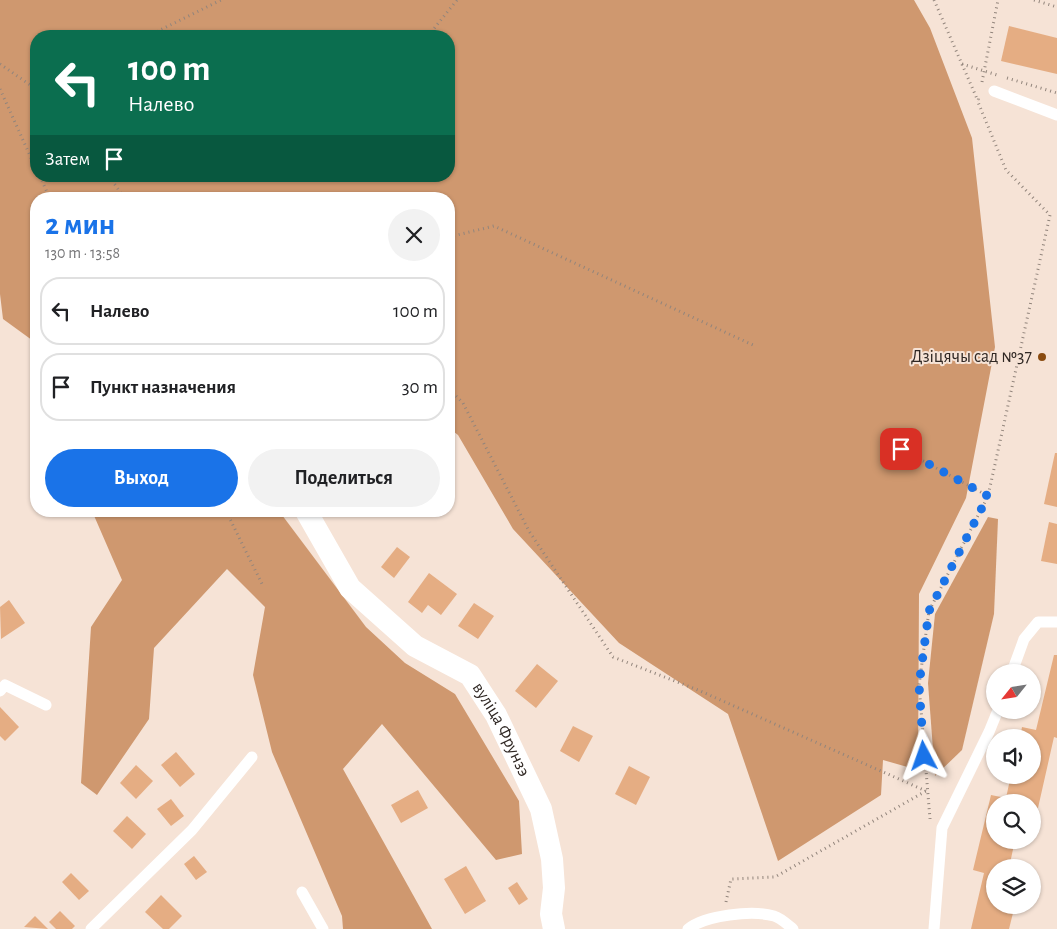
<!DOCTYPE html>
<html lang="ru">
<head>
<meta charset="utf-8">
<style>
	body { margin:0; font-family:"Alegreya Sans",sans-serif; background:#f2f2f2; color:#202124; height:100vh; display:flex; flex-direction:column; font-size:19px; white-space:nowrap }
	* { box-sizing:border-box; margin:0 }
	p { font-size:16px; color:#757577 }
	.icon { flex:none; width:28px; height:28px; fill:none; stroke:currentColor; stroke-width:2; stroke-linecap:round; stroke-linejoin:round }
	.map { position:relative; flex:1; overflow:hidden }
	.details { position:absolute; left:30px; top:192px; width:425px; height:325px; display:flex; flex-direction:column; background:#fff; border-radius:20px; box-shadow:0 1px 4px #0004 }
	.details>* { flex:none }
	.hud { position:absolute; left:30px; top:30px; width:425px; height:152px; border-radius:20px; box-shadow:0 1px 4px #0004; background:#0b6e4f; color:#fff; overflow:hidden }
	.needle { width:32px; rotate:240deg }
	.tools { position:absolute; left:986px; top:664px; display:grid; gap:10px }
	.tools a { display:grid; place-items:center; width:55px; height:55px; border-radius:50%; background:#fff; box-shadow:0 1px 4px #0004; font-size:25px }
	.pin { position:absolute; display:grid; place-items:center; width:42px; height:42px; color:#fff; margin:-21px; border-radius:10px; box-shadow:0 2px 8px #0006 }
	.me { position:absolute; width:55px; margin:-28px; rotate:356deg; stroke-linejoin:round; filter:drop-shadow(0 0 4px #0008) }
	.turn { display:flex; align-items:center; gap:18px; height:105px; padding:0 15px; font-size:22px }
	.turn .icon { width:65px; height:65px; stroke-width:2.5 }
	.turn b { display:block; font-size:35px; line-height:42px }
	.then { display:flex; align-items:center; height:48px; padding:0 15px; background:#0003; gap:10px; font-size:19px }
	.round { display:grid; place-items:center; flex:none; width:52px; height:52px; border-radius:26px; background:#f2f2f2 }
	.summary { display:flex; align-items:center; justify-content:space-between; height:85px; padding:0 15px }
	h1 { font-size:30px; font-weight:700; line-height:38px; color:#1a73e8 }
	.primary-button { display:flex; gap:10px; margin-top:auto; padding:10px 15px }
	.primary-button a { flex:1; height:58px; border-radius:30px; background:#1a73e8; color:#fff; font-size:20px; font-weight:700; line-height:58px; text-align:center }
	.primary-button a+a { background:#f2f2f2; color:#202124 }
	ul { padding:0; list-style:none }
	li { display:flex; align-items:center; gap:15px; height:68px; margin:0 10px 8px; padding:0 5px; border:2px solid #e0e0e0; border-radius:20px }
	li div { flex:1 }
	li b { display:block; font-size:19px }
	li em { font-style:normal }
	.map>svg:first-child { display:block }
	.forest { fill:#cf986f; fill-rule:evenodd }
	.building { fill:#e5ad83 }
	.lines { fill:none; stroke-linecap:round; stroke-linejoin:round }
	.path { stroke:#92857c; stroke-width:3; stroke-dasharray:1 4; stroke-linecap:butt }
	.lane { stroke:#fff; stroke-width:11 }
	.street { stroke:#fff; stroke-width:22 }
	.route { stroke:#1a73e8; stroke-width:9; stroke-dasharray:0 16.2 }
	.poi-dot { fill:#8a4b10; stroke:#f6e3d6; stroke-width:2 }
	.labels { text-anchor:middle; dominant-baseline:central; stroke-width:4; stroke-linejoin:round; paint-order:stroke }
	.poi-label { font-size:18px; fill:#302824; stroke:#f6e3d6; text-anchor:end }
	.street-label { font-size:18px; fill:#302824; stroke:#f6e3d6 }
</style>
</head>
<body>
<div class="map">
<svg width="1057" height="929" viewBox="0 0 1057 929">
	<rect width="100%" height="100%" fill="#f6e3d6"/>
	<!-- forest -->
	<g class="forest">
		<path d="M0 0H914L930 28 972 138 995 347 966 498 919 594 918 770 883 760 881 795 778 861 728 714 619 643 513 529 458 435 449 428V199H36V343L3 319 0 294ZM36 36H449V176H36Z"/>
		<polygon points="92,511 279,511 366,627 405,663 455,694 519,801 522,854 496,860 382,724 343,769 432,929 343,929 342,916 272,752 253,675 265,607 227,569 154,648 149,719 97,795 81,783 91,627 122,580"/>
		<polygon points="988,517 998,519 994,614 962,750 935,776 928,683 935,614"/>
	</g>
	<!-- building -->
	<g class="building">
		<polygon points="1009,26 1057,38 1057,74 1001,61"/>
		<polygon points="1055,453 1057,453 1057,507 1044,504"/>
		<polygon points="1049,522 1057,524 1057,564 1041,561"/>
		<polygon points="397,547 410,557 394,578 381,567"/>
		<polygon points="429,573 457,594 441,615 428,605 422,613 408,602"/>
		<polygon points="9,600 25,623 1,639 0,607"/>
		<polygon points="474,603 494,616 478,639 458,626"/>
		<polygon points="1054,655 1057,655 1057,738 1054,737 1038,808 1032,806 1032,802 995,802 995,840 1015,840 1009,868 995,868 995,905 1015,905 1009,929 971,929 984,873 973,870 991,795 1006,798 1011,775 1032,775 1032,738 1020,738 1022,727 1036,730"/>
		<polygon points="537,664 558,681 536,708 515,691"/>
		<polygon points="0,707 19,727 5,741 0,736"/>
		<polygon points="573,726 593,736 579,762 560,751"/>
		<polygon points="176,752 195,774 180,787 161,765"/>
		<polygon points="136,765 153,781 136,799 120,783"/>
		<polygon points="629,766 650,777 636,805 615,794"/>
		<polygon points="418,790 428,808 401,823 391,805"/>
		<polygon points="171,799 184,816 171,826 157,809"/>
		<polygon points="127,816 146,834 132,849 113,831"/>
		<polygon points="194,856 207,872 196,880 184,864"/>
		<polygon points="466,866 486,901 465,914 444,879"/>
		<polygon points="71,873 89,891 79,900 62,882"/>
		<polygon points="517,882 528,899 519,905 508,888"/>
		<polygon points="161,895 182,916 169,929 163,929 145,912"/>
		<polygon points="60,911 75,926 72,929 56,929 49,922"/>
		<polygon points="35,916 48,929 24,927"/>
	</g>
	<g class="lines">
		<!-- path -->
		<g class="path">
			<polyline points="934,0 978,101"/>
			<polyline points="1034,0 1057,7"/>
			<polyline points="148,36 221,0"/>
			<polyline points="428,36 457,0"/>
			<polyline points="0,64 36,89"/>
			<polyline points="962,64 997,75"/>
			<polyline points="1007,78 1057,93"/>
			<polyline points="982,82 998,0"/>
			<polyline points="0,89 36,169"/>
			<polyline points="40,176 50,199"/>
			<polyline points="109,176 125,199"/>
			<polyline points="449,237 494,226 753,345"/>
			<polyline points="449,389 463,403 529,531 613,657 698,690 926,791"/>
			<polyline points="901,449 988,496"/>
			<polyline points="226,511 263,586"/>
			<polyline points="930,819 919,685 929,611 988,496 1050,215 1006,170 978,102 979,95"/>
			<polyline points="726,902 731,879 775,877 926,791"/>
		</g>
		<!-- lane -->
		<g class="lane">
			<polyline points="994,91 1057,115"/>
			<polyline points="1012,672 1024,639 1038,622 1057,622"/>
			<polyline points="0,691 5,685 46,705"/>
			<polyline points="302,892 323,929"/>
			<polyline points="91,929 192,830 252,757"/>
			<path d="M688 929C706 915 752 910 774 916 781 918 788 925 793 929"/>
			<polyline points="934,929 942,828 989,732 998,710"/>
		</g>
		<!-- street -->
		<path class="street" id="s1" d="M306 511 350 588 415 646 470 675 496 715 541 809 552 859 554 888 551 914 554 929"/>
	</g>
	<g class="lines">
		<!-- route -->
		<polyline class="route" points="901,449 988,496 929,611 919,685 924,756"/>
	</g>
	<!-- markers -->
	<circle class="poi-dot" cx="1042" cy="357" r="5"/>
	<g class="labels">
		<!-- poi labels -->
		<g class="poi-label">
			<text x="1032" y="357">Дзіцячы сад №37</text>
		</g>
		<!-- street labels -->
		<g class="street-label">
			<text stroke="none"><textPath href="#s1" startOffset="301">вуліца Фрунзэ</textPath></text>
		</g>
	</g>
</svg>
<div class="tools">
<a><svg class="needle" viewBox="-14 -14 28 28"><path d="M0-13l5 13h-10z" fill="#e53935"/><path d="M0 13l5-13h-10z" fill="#757577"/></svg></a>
<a><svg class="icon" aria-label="sound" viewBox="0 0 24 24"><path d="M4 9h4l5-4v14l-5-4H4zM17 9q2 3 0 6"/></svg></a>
<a><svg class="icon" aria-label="search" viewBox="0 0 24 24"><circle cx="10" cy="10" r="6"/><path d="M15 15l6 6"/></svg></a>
<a><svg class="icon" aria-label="layers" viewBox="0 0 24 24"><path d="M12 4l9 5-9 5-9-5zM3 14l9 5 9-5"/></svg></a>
</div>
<div class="pin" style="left:901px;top:449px;background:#d93025"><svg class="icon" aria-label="arrive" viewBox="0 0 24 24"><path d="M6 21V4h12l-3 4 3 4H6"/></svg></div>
<svg class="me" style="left:924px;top:756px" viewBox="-20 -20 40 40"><path d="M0-17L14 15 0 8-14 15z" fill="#1a73e8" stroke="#fff" stroke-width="4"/></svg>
<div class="hud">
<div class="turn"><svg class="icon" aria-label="left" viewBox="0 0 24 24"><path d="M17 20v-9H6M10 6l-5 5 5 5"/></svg><div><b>100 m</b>Налево</div></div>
<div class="then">Затем<svg class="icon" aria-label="arrive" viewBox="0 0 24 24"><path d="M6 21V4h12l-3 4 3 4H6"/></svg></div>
</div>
<section class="details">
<div class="summary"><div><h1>2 мин</h1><p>130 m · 13:58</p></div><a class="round"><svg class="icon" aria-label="close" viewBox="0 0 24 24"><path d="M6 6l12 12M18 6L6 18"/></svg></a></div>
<ul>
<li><svg class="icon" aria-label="left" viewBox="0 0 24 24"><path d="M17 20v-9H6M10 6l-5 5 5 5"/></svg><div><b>Налево</b></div><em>100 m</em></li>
<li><svg class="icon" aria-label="arrive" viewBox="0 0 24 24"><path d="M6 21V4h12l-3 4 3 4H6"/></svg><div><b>Пункт назначения</b></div><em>30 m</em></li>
</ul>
<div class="primary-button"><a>Выход</a><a>Поделиться</a></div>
</section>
</div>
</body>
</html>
